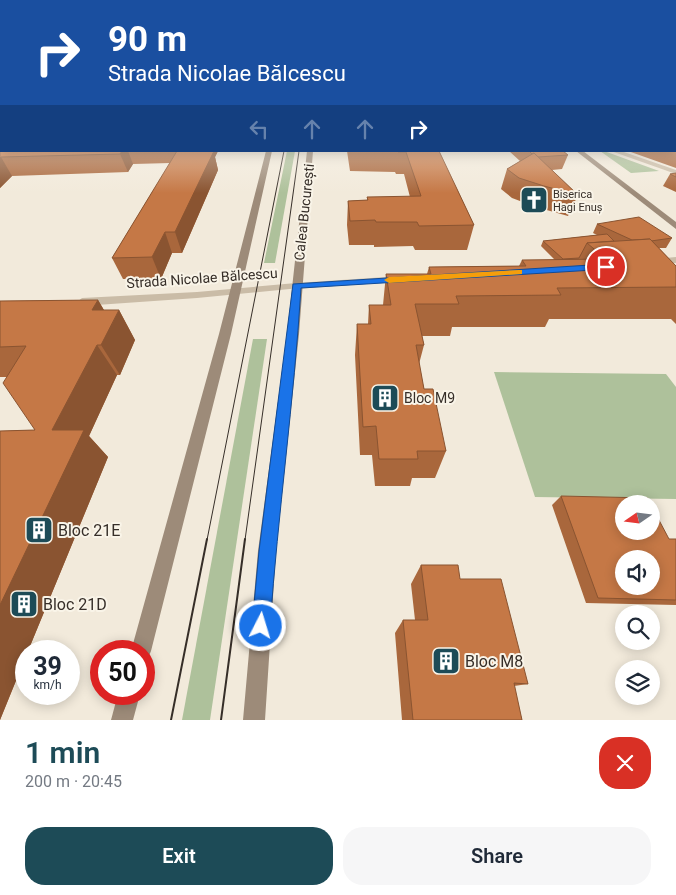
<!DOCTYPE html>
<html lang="en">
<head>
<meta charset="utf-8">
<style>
	body { margin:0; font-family:Roboto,sans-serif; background:#f6f6f7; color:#1f2937; height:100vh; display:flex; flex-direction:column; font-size:19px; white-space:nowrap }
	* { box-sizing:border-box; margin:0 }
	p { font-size:16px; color:#747a83 }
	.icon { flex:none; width:28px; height:28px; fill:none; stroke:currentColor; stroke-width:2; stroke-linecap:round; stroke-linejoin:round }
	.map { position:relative; height:720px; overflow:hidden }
	.drawer { display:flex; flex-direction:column; background:#fff; flex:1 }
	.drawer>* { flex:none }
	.hud { position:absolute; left:0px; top:0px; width:676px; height:152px; box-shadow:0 2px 12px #0003; background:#1a4fa0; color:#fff; overflow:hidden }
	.needle { width:32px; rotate:256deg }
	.controls { position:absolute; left:615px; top:495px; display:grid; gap:10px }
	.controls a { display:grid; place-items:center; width:45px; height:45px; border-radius:50%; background:#fff; box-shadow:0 2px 12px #0003; font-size:25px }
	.speed { position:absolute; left:15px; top:640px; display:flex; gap:10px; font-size:25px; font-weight:700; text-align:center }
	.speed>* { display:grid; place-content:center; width:65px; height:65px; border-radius:50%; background:#fff; box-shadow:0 2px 12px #0003; line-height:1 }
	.speed small { font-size:12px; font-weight:400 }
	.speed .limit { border:8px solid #d22; background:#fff; color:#111 }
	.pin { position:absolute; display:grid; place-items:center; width:42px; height:42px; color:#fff; margin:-21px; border:2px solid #fff; border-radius:50%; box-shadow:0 1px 5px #0007 }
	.me { position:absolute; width:55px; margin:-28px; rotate:5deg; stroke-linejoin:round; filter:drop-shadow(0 0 4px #0008) }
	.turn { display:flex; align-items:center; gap:18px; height:105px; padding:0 25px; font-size:22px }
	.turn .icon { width:65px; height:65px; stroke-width:2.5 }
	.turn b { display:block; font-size:35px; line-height:42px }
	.lanes { display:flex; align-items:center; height:48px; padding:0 25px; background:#0003; justify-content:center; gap:25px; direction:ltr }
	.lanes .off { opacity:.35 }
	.round { display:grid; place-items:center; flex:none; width:52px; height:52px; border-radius:20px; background:#f6f6f7 }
	.headline { display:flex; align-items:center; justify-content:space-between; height:85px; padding:0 25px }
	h1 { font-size:30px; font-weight:600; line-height:38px; color:#1d4b57 }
	.primary-button { display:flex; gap:10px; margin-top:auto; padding:10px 25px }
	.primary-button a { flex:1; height:58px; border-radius:20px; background:#1d4b57; color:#fff; font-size:20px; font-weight:600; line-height:58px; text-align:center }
	.primary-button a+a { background:#f6f6f7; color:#1f2937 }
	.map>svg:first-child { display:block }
	.green { fill:#aec19b }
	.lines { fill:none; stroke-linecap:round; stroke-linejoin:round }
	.minor { fill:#cabca7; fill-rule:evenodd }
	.tertiary { fill:#cabca7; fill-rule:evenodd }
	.secondary { fill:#9d8b79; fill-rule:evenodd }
	.tram-far1 { stroke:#362e28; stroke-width:1 }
	.tram { stroke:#362e28; stroke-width:2 }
	.wall { fill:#a9673c }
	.shaded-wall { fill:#8a5431 }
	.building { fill:#c57846; stroke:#8a5431; fill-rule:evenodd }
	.route { fill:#1a73e8; stroke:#114b97 }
	.slow { fill:#f59e0b }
	.labels { text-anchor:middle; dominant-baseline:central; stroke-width:4; stroke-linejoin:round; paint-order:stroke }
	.far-poi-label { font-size:11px; fill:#362e28; stroke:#f9f4e8; text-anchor:start }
	.street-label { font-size:14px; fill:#362e28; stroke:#f9f4e8 }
	.poi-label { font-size:14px; fill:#362e28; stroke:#f9f4e8; text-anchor:start }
	.near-poi-label { font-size:16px; fill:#362e28; stroke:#f9f4e8; text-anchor:start }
</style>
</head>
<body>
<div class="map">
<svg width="676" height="720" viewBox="0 0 676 720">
	<rect width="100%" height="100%" fill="#f2eadb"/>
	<!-- green -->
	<g class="green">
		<polygon points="287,151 295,151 275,263 264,263"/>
		<polygon points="600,151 604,151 659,171 631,173"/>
		<polygon points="253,339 267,339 210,720 182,720"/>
		<polygon points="494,372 666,374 676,387 676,499 535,497"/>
	</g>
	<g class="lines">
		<!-- minor -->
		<g class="minor">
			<polygon points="676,257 676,263 655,265 650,262 655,259"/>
			<polygon points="401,276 406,279 405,281 296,289 291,286 296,283"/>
		</g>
		<!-- tertiary -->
		<g class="tertiary">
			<polygon points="611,151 621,151 676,170 676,174"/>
			<polygon points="296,283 301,286 300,288 197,298 82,306 77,302 82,298 197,292"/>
		</g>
		<!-- secondary -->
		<g class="secondary">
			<polygon points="266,151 272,151 231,334 151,651 148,658 144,660 144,651 131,651 219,334"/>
			<polygon points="307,151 313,151 299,334 276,551 265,720 243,720 258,551 287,334"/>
			<polygon points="576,151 583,151 676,222 676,229"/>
			<polygon points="118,694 140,694 133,720 111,720"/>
		</g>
		<!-- tram-far1 -->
		<g class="tram-far1">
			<polyline points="207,540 284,151"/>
			<polyline points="245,540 299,151"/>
		</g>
		<!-- tram -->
		<g class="tram">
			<polyline points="171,720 207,539"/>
			<polyline points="221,720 245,539"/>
		</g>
	</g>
	<!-- wall -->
	<g class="wall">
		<polygon points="0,92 1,151 218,151 215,157 218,170 182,253 172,253 161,279 123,279 112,258 170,163 133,164 128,172 12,176 0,188"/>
		<polygon points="675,92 676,92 676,168 628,151 675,151"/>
		<polygon points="347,151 439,151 474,225 467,250 415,250 413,246 374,247 374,245 349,245 347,225 348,201 367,200 367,197 410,197 404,174 396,174 395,172 350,171"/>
		<polygon points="509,151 563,151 568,155 562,169 552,170 578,195 568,216 536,207 512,198 501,189 507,169 520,161"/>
		<polygon points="676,173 676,192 663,186 670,174"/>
		<polygon points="597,224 672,238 666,248 659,248 676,266 676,324 671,319 549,319 545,327 452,327 450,336 422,336 424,345 419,364 424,389 446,451 435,478 412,478 410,486 375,486 372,455 360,455 355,355 357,324 368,324 369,305 383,305 386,274 427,274 429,267 519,266 522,260 555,260 541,246 543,241 597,235 593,233"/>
		<polygon points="98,300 104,310 119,310 135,340 120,375 117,375 89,436 108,457 28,651 26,651 26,656 0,720 0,431 35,430 7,377 0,377 0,301"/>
		<polygon points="561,496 669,539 676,539 676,605 586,603 552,505"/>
		<polygon points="421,565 460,579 528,684 514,686 522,720 402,720 395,633 403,620 415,620 411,584"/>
	</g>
	<!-- shaded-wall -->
	<g class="shaded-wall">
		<polygon points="122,151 128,151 133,164 128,172 120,154"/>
		<polygon points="205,151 218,151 215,157 218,170 182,253 175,232"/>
		<polygon points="1,157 12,176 0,188 0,158"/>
		<polygon points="165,232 172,253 161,279 152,257"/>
		<polygon points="98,300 112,324 119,310 135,340 120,375 101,345 92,310"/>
		<polygon points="97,345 117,375 89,436 108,457 28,651 26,651 26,656 0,720 0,605 52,430"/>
	</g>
	<!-- building -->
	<g class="building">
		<polygon points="0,92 1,92 1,151 122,151 120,154 1,157 0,158"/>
		<rect x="675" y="92" width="1" height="59"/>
		<polygon points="177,151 214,151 175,232 165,232 152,257 112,258"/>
		<polygon points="398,151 439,151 474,225 419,226 417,222 376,222 375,220 350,221 348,201 368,200 367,197 421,196 406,152 398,152"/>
		<polygon points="529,151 563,151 568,155 538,157 534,153 532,154"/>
		<polygon points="534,153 578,195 544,186 519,178 507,169"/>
		<polygon points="676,173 676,177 670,174"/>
		<polygon points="639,217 672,238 651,241 650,239 632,240 597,224"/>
		<polygon points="607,234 614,241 587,243 579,258 563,259 543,241"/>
		<polygon points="650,239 676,266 676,287 557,288 561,295 456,296 459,304 415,304 424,345 416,345 424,389 433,389 446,451 417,451 418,459 379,459 376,426 363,427 357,324 371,324 369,305 391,305 386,274 431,274 429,267 526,266 522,260 606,259 587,243"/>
		<polygon points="98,300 92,310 119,310 101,345 97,345 52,430 84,430 0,605 0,431 35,430 3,383 26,346 0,347 0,301"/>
		<path d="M561 496 648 498 651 504H624V531H651V505L669 539H676V600L598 598ZM624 559H651V586H624Z"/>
		<polygon points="421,565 458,565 460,579 501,579 528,684 514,683 522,720 413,720 403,620 428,620"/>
	</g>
	<!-- sky -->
	<linearGradient id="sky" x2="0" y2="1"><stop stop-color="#7caed1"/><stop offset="0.48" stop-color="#f9f6ef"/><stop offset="1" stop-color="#f9f6ef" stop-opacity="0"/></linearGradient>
	<rect width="676" height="193" fill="url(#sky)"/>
	<!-- route -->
	<path class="route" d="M606 264 611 267 610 269 301 288C294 401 278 513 270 626L268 632 261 635 255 632 252 626 259 551 293 284Z"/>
	<!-- slow -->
	<polygon class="slow" points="519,270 522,270 522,274 389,283 384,280 389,277"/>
	<!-- icons -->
	<defs>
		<symbol id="church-square" viewBox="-11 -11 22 22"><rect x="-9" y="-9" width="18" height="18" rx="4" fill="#1d4b57" stroke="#f9f4e8"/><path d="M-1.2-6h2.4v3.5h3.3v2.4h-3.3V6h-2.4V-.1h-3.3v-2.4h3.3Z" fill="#fff"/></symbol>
		<symbol id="building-square" viewBox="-11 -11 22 22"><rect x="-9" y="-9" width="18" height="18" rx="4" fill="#1d4b57" stroke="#f9f4e8"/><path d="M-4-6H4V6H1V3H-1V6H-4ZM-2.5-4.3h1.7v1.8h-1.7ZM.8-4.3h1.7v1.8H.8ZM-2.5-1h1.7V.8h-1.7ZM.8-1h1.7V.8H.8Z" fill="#fff"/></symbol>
	</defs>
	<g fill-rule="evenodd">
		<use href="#church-square" x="518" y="184" width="32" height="32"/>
		<use href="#building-square" x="369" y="382" width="32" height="32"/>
		<use href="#building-square" x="23" y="514" width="32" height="32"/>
		<use href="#building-square" x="8" y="588" width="32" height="32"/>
		<use href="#building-square" x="430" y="645" width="32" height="32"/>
	</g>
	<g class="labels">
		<!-- far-poi labels -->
		<g class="far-poi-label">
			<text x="553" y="194">Biserica<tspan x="553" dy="13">Hagi Enuș</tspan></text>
		</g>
		<!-- street labels -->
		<g class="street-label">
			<text transform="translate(304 212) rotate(-84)">Calea București</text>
			<text transform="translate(202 278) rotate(-4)">Strada Nicolae Bălcescu</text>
		</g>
		<!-- poi labels -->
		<g class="poi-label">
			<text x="404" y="398">Bloc M9</text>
		</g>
		<!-- near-poi labels -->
		<g class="near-poi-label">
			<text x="58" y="530">Bloc 21E</text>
			<text x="43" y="604">Bloc 21D</text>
			<text x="465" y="661">Bloc M8</text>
		</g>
	</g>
</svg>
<div class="controls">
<a><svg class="needle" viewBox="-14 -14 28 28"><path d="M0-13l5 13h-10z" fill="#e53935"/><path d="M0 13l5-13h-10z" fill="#747a83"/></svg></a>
<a><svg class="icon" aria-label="sound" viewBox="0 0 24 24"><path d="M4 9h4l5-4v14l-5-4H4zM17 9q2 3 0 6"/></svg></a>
<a><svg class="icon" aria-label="search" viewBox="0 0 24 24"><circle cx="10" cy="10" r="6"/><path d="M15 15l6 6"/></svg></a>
<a><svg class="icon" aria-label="layers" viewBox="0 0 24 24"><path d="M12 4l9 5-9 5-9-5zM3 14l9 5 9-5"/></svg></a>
</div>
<div class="speed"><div>39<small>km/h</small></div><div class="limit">50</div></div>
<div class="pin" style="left:606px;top:267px;background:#d93025"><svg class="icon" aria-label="arrive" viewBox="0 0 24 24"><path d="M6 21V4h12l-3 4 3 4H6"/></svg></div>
<svg class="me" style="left:261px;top:626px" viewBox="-20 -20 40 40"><circle r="17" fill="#1a73e8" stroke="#fff" stroke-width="3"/><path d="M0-11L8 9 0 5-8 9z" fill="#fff"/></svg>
<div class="hud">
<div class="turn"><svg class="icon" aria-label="right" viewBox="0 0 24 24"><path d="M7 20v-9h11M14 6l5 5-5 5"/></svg><div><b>90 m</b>Strada Nicolae Bălcescu</div></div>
<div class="lanes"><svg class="icon off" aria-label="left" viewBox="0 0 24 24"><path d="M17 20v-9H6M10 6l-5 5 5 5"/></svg><svg class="icon off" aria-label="ahead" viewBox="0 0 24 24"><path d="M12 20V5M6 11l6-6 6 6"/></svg><svg class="icon off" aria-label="ahead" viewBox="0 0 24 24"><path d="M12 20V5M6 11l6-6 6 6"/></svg><svg class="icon" aria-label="right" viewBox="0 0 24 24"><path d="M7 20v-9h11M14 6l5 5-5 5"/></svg></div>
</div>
</div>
<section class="drawer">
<div class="headline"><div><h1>1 min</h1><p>200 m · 20:45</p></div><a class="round" style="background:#d93025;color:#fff"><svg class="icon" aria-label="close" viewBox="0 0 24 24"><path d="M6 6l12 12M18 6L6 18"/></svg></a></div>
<div class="primary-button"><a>Exit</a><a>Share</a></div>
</section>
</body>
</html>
